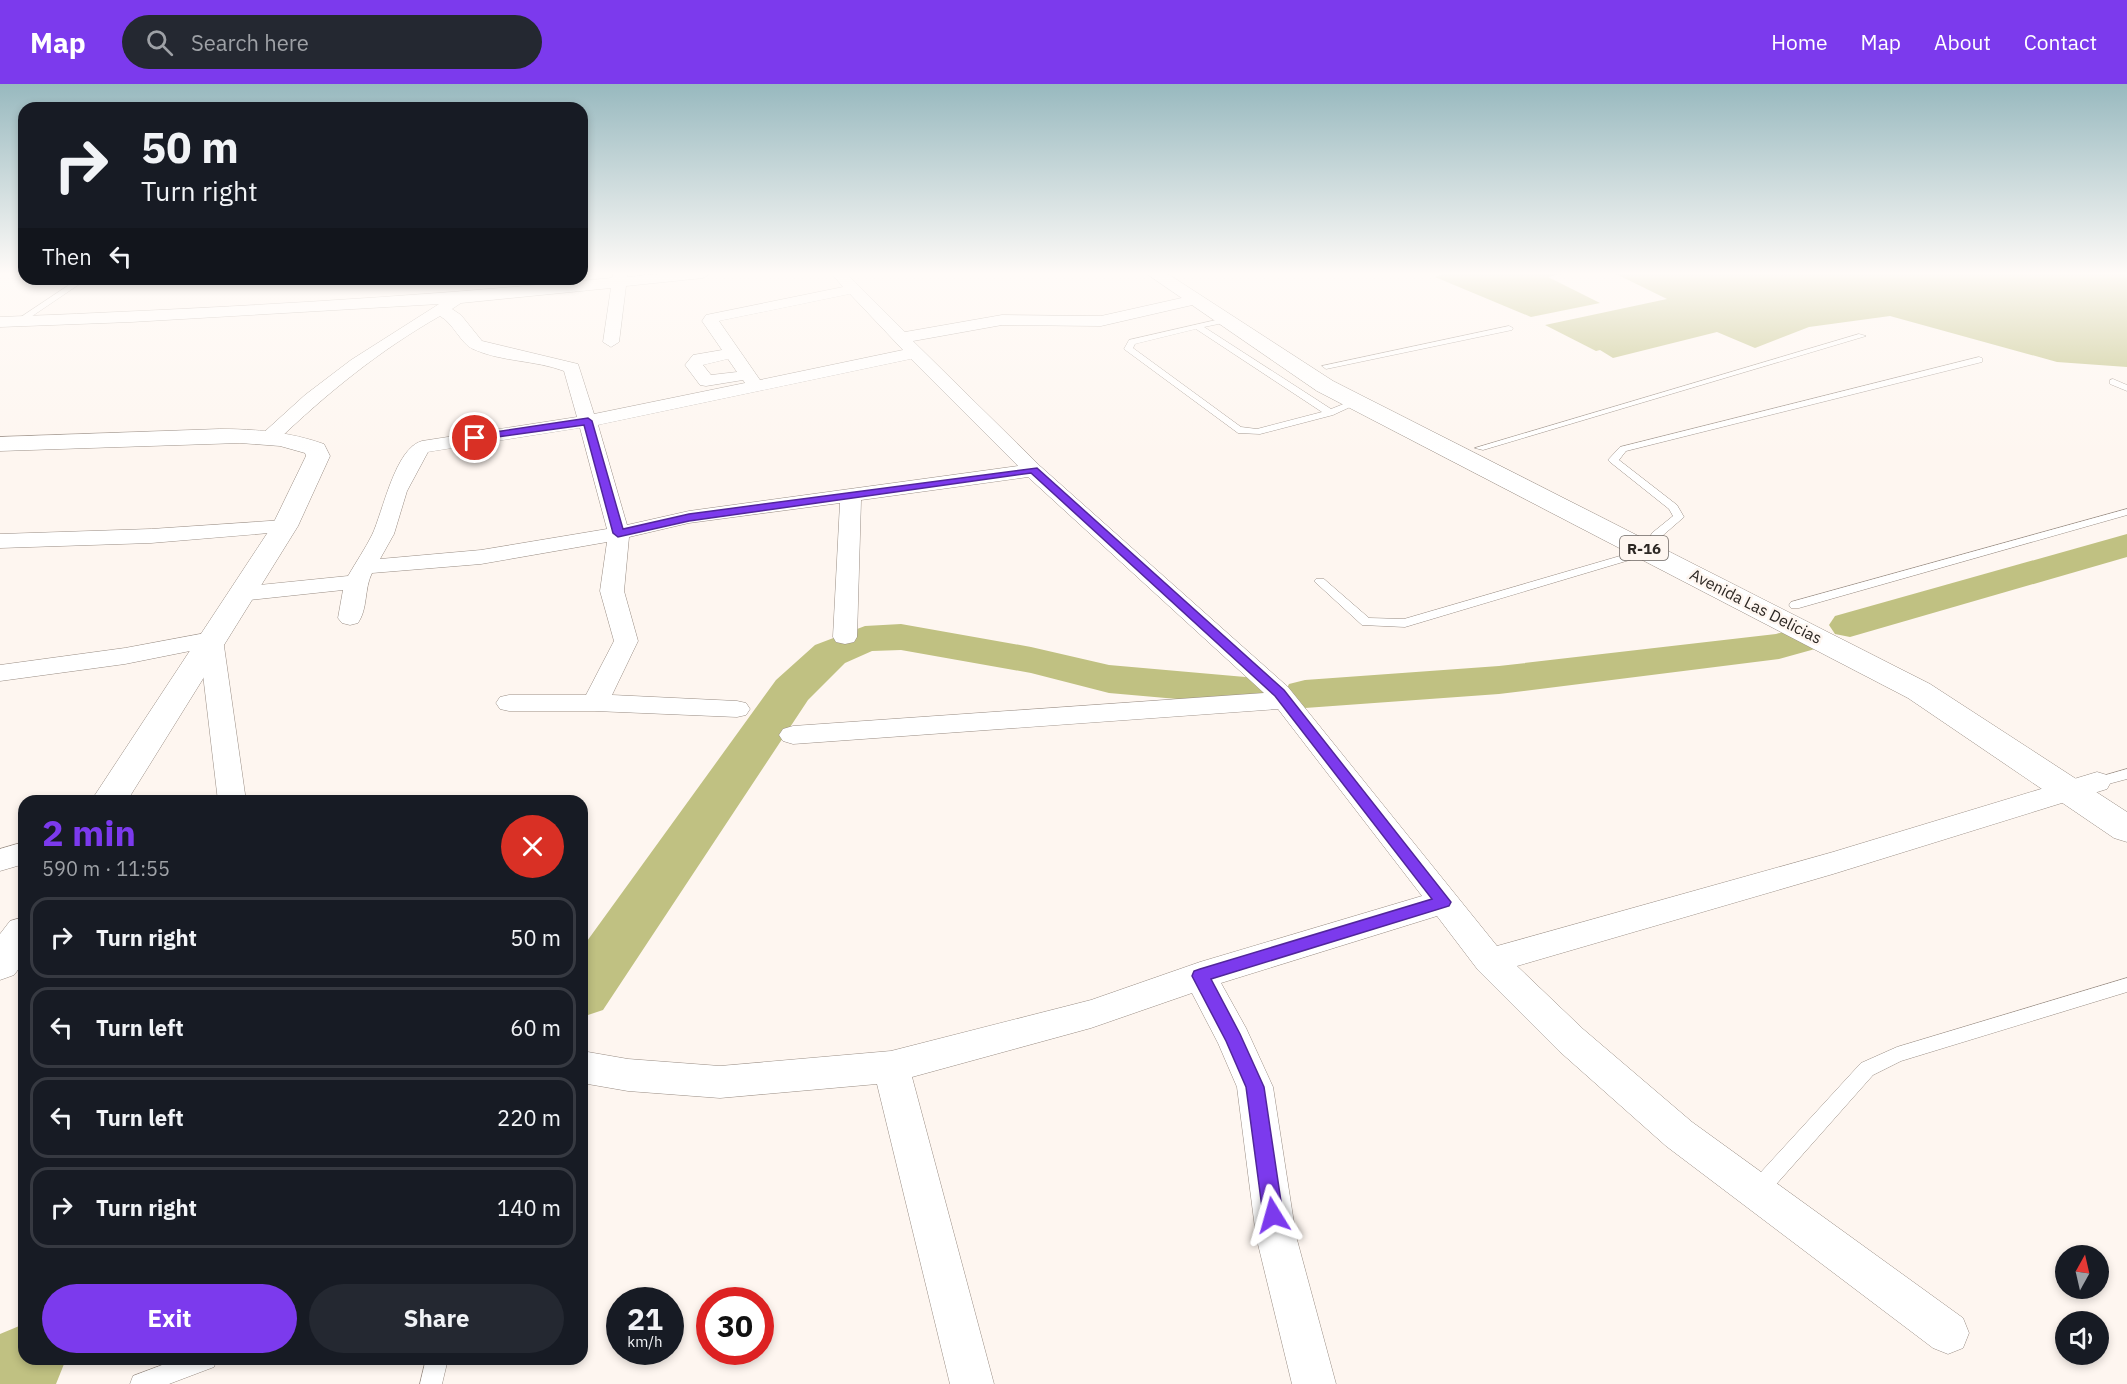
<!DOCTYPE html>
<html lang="en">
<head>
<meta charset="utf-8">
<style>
	body { margin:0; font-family:"IBM Plex Sans",sans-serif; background:#242831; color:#f1f3f6; height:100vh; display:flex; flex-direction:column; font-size:22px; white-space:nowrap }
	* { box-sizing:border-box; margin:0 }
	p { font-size:20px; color:#9ea1a6 }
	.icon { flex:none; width:33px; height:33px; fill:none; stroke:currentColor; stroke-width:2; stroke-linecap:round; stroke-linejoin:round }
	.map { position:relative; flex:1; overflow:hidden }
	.details { position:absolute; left:18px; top:711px; width:570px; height:570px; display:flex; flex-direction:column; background:#171b24; border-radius:18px; box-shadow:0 3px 9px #0003 }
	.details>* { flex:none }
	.guide { position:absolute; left:18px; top:18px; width:570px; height:183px; border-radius:18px; box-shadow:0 3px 9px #0003; background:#171b24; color:#f1f3f6; overflow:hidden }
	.needle { width:39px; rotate:8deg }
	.tools { position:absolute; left:2055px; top:1161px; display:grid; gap:12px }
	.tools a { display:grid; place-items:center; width:54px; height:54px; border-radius:50%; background:#171b24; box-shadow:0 3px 9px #0003; font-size:30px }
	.speed { position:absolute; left:606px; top:1203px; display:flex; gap:12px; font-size:30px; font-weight:700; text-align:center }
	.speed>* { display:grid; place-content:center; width:78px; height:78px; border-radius:50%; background:#171b24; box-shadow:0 3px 9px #0003; line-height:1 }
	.speed small { font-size:15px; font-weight:400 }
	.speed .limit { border:9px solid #d22; background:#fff; color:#111 }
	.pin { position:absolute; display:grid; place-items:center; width:51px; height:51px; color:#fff; margin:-26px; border:3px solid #fff; border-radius:50%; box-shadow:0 2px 6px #0007 }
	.me { position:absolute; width:66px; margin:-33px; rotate:352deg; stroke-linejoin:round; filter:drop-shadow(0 0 4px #0008) }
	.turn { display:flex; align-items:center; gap:21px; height:126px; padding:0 24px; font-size:27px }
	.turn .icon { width:78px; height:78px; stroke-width:2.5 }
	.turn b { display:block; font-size:42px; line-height:51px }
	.then { display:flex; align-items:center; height:57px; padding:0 24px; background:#0003; gap:12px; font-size:22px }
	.round { display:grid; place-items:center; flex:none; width:63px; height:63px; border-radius:32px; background:#242831 }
	.head { display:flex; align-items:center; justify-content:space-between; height:102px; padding:0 24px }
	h1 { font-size:36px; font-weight:700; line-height:45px; color:#7c3aed }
	.action { display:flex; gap:12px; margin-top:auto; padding:12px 24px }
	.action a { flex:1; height:69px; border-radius:36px; background:#7c3aed; color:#fff; font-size:24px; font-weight:700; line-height:69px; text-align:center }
	.action a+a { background:#242831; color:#f1f3f6 }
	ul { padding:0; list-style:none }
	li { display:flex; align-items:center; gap:18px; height:81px; margin:0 12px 9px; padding:0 12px; border:3px solid #363941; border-radius:18px }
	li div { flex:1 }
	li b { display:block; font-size:22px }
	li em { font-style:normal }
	header { display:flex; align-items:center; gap:36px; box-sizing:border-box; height:84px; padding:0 30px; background:#7c3aed; color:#fff }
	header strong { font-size:28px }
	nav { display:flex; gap:33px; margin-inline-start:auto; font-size:21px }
	.search { width:420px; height:54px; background:#242831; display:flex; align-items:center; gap:15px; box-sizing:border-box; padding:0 21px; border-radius:33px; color:#9ea1a6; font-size:22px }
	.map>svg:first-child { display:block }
	.water { fill:#c0c182 }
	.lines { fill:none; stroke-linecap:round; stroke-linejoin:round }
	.river { fill:#c0c182; fill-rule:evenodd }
	.service-casing { stroke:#998d84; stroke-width:1 }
	.minor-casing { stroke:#998d84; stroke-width:1 }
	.tertiary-casing { stroke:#998d84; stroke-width:1 }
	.primary-casing { stroke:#998d84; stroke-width:1 }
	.service { fill:#fff; fill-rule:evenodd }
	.minor { fill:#fff; fill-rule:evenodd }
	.tertiary { fill:#fff; fill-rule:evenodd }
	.primary { fill:#fff; fill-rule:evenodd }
	.route { fill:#7c3aed; stroke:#51269a; stroke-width:1.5 }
	.labels { text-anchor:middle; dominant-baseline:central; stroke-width:5; stroke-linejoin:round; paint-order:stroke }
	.shield { fill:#fef6f0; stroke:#6c6661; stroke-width:1.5 }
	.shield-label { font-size:15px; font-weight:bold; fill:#2d2824 }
	.street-label { font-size:16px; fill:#2d2824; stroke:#fef6f0 }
</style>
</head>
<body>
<header>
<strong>Map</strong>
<div class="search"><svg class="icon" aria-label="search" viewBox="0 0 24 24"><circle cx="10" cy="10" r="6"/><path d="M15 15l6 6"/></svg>Search here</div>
<nav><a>Home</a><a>Map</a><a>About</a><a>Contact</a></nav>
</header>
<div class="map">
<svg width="2127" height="1300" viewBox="0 0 2127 1300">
	<rect width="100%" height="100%" fill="#fef6f0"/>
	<!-- water -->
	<g class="water">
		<polygon points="1444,190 1561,190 1548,193 1600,219 1531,233 1435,193"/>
		<polygon points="1616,190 2127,190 2127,283 2057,278 1890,232 1809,243 1755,264 1717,248 1613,274 1600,266 1596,267 1545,241 1667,215"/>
	</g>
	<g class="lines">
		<!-- river -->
		<g class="river">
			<polygon points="2127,450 2127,473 1850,553 1835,550 1829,541 1835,532"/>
			<polygon points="901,540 1031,563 1109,581 1268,595 1284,599 1287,604 1289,600 1305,596 1499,582 1776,550 1800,543 1815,547 1821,556 1815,565 1779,575 1499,610 1305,624 1289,620 1286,615 1284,619 1268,623 1109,609 1031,589 901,566 872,567 845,579 808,616 603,926 582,933 582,864 776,596 815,561 865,542"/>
			<polygon points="24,1240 24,1275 66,1275 56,1300 0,1300 0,1250"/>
		</g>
		<defs>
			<g id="service">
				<polygon points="78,195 87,195 22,239 15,237"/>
				<path d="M1225 234 1229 236 1228 238 1204 243 1331 325 1356 315 1361 318 1333 331 1260 350 1238 349 1124 265 1129 256ZM1196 245 1322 328 1257 345 1241 343 1133 264 1135 260Z"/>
				<polygon points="1509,242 1513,244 1512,246 1326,285 1322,282"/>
				<polygon points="1859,250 1866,252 1483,366 1475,364"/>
				<polygon points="1979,273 1982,274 1982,278 1626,367 1619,376 1677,421 1684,433 1661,453 1653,469 1405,543 1362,541 1314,497 1316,495 1324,495 1369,534 1404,535 1644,465 1652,449 1673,432 1669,425 1610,378 1608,376 1620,363"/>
				<polygon points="2113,295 2127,301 2127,307 2110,300 2110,296"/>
				<polygon points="2127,425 2127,431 1799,524 1791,524 1789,521 1791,518"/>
				<polygon points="2127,685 2127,695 2097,703 2090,698 2092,695"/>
				<polygon points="2127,894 2127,908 1901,977 1873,991 1765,1113 1758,1115 1751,1113 1748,1106 1751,1099 1861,979 1897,963"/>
				<polygon points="178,1275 217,1275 214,1283 169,1300 130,1300 133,1292"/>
				<polygon points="426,1275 448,1275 442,1300 420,1300"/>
			</g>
			<g id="minor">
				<path d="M613 190H627V193L659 190H710L703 194 626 202 619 258 611 263 603 258 611 204 461 219 452 225 461 231 482 257 578 280 594 330 745 299 743 296 706 302 700 301 685 281 693 271 722 266 702 237 706 231 843 203 832 190H847L905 248 1002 231 1101 232 1195 211 1201 213 1203 216 1201 219 1101 242 1002 241 913 257 1040 382 1288 603 1497 862 1833 768 2097 688 2107 691 2111 698 2107 705 1833 790 1517 882 1583 945 1692 1038 1963 1234 1969 1249 1963 1264 1948 1270 1933 1264 1666 1062 1559 967 1478 886 1437 832 1221 899 1246 944 1273 1003 1296 1152 1336 1300H1292L1256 1152 1237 1003 1218 959 1192 909 1091 944 912 993 994 1300H950L877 1000 720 1014 628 1007 582 999V967L628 975 720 982 891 967 1091 916 1200 878 1422 812 1278 625 793 660 783 657 779 651 783 645 793 642 1264 609 1028 393 861 416 857 553 854 558 845 560 836 558 833 553 840 419 689 439 629 453 624 507 638 557 612 611 737 617 746 619 750 625 746 631 737 633 595 627H509L500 625 496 619 500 613 509 611H586L614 557 600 507 607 458 481 480 372 489C364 505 368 525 358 539L350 541 342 539 338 534 343 506 240 517 232 515 228 510 232 505 240 503 348 492C356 478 365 465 372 451 383 428 395 364 422 357L577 333 564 287C535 276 501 278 473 265 461 260 454 240 440 232 380 266 326 310 276 358H262L259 354 262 350 305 311 351 276 439 220 131 238 0 243V233C204 225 408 214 612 194ZM850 210 903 266 760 296 719 237ZM728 275 737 288 711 291 703 281ZM911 275 1018 382 689 427 627 441 598 341ZM580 344 607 445 481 466 380 475 394 450 407 407 428 368Z"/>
				<polygon points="285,436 293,437 296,442 293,447 151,459 0,464 0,450 151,445"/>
				<polygon points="211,548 220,550 223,555 246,717 218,717 200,565 125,580 0,597 0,581 125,564"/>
				<polygon points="24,758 24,780 0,787 0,765"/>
			</g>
			<g id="tertiary">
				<path d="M220 345C256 345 290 348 324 360L330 372 298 442 127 717H91L272 442 306 372 305 369 280 362 240 359 0 367V353Z"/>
				<polygon points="24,833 24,878 14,891 0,896 0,850 10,837"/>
			</g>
			<polygon id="primary" points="1147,190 1168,190 1333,297 1930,600 2127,728 2127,758 2114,754 1908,614 1317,307"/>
		</defs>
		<!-- service casing -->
		<use href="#service" class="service-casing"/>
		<!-- minor casing -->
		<use href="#minor" class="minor-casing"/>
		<!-- tertiary casing -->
		<use href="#tertiary" class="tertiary-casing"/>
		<!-- primary casing -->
		<use href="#primary" class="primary-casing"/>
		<!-- service -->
		<use href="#service" class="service"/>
		<!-- minor -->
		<use href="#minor" class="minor"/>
		<!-- tertiary -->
		<use href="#tertiary" class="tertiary"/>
		<!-- primary -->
		<use href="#primary" class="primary"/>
	</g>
	<!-- sky -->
	<linearGradient id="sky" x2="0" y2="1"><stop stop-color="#98b9bf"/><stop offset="0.51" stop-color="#fffbf8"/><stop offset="1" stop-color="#fffbf8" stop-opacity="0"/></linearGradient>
	<rect width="2127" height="372" fill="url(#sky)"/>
	<!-- route -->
	<polygon class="route" points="588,334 592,337 623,445 689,430 1037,384 1284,606 1451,818 1449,822 1211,895 1240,950 1264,1003 1283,1131 1280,1137 1273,1140 1266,1137 1263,1131 1246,1003 1226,957 1192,892 1194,887 1200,885 1432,815 1275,612 1031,389 689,437 618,453 613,449 584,341 475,356 470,354 475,351"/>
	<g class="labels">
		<!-- shield labels -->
		<rect class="shield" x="1620" y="452" width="48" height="24" rx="4.5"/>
		<g class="shield-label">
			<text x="1644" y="464">R-16</text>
		</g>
		<!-- street labels -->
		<g class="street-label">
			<text transform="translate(1756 522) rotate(27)">Avenida Las Delicias</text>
		</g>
	</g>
</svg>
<div class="tools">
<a><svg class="needle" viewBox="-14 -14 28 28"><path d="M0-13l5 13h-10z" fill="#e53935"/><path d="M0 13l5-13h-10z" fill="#9ea1a6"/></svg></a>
<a><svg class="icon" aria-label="sound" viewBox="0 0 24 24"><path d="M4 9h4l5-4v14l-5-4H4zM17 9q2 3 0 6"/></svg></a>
</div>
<div class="speed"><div>21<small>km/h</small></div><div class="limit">30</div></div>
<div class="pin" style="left:475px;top:354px;background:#d93025"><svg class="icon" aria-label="arrive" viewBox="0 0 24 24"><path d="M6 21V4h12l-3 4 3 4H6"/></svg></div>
<svg class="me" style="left:1273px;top:1131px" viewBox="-20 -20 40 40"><path d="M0-17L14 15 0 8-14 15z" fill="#7c3aed" stroke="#fff" stroke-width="4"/></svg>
<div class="guide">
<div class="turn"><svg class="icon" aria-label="right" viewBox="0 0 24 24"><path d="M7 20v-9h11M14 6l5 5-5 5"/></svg><div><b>50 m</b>Turn right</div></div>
<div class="then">Then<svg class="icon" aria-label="left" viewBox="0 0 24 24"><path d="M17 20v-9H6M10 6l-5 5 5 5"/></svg></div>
</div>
<section class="details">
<div class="head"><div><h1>2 min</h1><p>590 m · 11:55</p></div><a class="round" style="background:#d93025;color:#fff"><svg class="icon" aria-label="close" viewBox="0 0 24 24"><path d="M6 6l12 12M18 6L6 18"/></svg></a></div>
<ul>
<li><svg class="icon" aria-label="right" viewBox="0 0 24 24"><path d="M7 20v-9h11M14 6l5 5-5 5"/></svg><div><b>Turn right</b></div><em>50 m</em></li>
<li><svg class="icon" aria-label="left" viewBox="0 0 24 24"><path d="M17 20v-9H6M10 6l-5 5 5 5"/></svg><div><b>Turn left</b></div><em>60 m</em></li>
<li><svg class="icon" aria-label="left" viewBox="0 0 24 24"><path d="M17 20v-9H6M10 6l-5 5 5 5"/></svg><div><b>Turn left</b></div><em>220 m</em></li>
<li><svg class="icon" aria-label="right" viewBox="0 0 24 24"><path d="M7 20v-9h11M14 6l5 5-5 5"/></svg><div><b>Turn right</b></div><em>140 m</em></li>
</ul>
<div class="action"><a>Exit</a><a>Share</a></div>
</section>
</div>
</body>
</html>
